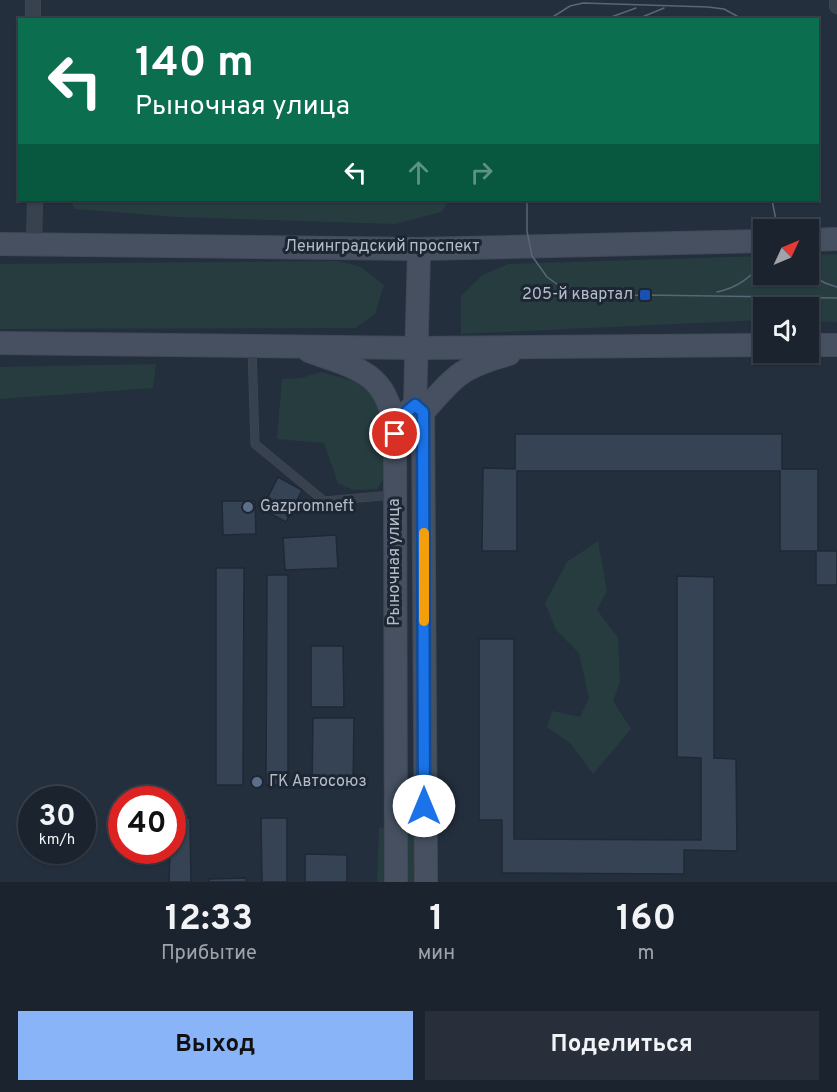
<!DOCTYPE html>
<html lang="ru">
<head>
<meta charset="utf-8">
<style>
	body { margin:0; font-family:Overpass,sans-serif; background:#282f3a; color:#f1f3f6; height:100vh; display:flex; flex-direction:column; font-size:22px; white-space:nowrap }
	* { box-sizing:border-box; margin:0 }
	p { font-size:20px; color:#a0a4aa }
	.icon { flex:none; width:33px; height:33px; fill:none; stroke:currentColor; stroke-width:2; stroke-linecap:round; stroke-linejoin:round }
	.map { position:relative; height:882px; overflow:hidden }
	.drawer { display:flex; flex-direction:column; background:#1b232e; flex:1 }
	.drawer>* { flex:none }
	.top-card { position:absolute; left:18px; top:18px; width:801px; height:183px; border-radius:0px; box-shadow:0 2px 4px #0004,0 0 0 2px #39404a; background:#0b6e4f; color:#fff; overflow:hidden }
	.needle { width:39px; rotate:46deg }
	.controls { position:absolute; left:753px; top:219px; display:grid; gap:12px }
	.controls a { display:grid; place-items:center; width:66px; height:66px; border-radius:0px; background:#1b232e; box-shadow:0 2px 4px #0004,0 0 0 2px #39404a; font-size:30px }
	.speed { position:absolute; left:18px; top:786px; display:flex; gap:12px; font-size:30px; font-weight:700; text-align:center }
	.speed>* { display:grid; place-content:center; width:78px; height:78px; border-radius:50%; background:#1b232e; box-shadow:0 2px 4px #0004,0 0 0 2px #39404a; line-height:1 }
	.speed small { font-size:15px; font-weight:400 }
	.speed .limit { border:9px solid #d22; background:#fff; color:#111 }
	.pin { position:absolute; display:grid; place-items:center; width:51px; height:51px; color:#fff; margin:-26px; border:3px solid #fff; border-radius:50%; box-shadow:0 2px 6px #0007 }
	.me { position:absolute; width:66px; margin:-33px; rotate:0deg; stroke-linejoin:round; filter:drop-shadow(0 0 4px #0008) }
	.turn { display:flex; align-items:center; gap:21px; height:126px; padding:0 18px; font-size:27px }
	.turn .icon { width:78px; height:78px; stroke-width:2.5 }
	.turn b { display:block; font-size:42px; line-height:51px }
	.lanes { display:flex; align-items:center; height:57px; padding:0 18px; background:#0003; justify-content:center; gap:30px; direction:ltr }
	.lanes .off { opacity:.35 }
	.eta { display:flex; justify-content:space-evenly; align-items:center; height:102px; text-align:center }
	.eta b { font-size:36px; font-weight:700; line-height:42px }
	.primary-button { display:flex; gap:12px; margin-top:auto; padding:12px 18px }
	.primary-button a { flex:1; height:69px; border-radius:0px; background:#8ab4f8; color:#111; font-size:24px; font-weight:700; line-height:69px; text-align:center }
	.primary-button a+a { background:#282f3a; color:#f1f3f6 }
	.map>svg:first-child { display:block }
	.green { fill:#263c3f }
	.building { fill:#364354; stroke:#1f2835; stroke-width:1.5 }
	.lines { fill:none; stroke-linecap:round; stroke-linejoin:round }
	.lane-casing { stroke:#414a57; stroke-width:9 }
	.street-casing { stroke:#414a57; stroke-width:16 }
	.secondary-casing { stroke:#414a57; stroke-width:24 }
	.lane { stroke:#38414e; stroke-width:8 }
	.street { stroke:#38414e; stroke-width:15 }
	.secondary { stroke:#465061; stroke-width:22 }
	.tram { stroke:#5a6575; stroke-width:1.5 }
	.route-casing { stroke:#114b97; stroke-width:15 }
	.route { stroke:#1a73e8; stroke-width:10 }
	.slow { stroke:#f59e0b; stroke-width:10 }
	.transit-dot { fill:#1a4fb4; stroke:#1d2633; stroke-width:2 }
	.service-dot { fill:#5c6f8a; stroke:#1d2633; stroke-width:2 }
	.labels { text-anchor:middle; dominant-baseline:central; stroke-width:6; stroke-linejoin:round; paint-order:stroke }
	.street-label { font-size:16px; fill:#b4bcc9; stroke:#1d2633 }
	.poi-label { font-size:16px; fill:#b4bcc9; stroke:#1d2633; text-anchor:start }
</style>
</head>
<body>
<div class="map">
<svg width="837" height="882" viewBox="0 0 837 882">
	<rect width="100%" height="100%" fill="#242f3e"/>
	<!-- green -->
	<g class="green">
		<polygon points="70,200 450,200 441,212 395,224 177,217 75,209"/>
		<polygon points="837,254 837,322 809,321 808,308 764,308 763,320 461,334 461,296 483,275 508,264 763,256 764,274 808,274 809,255"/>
		<polygon points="338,261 361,267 384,285 375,314 356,328 0,329 0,264"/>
		<polygon points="156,364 153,388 0,399 0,367"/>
		<polygon points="321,372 357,382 378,398 384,424 385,477 377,489 353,490 338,483 324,443 277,439 282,379 301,378"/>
		<polygon points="598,541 607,591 597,610 618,638 620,682 613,701 631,729 593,774 571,744 547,727 552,711 580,717 589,698 579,653 556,630 545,603 567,562"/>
		<rect x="406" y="822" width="11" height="60"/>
		<polygon points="385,827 387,882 377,882 379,828"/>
	</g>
	<!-- building -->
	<g class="building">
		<polygon points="515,434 782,434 782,469 818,469 818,551 837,551 837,585 816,585 816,551 780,551 780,471 517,471 517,551 482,551 483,468 515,469"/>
		<polygon points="278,477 302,490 286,522 262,509"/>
		<polygon points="222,501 255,501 256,534 223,535"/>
		<polygon points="336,535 338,568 285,570 283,538"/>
		<polygon points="216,568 244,568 243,785 216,785"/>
		<polygon points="267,575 288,575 288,785 266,785"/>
		<polygon points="677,576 714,577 714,758 736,759 737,851 684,850 684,874 502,873 502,820 479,820 479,639 514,639 514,839 701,840 701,758 677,757"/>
		<polygon points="311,646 343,646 344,707 311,707"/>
		<polygon points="313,718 354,718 353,789 312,788"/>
		<polygon points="172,817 190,818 191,882 169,882 170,850 172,850"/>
		<polygon points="261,818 287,818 287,882 262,882"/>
		<polygon points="305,854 347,855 347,882 305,882"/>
		<polygon points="246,878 246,882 209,882 209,879"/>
	</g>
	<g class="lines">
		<defs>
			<polyline id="lane" points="252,348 255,444 324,501 393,495"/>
			<g id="street">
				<polyline points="837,0 837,6"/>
				<polyline points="33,20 33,0"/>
				<polyline points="34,245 35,200"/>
			</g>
			<g id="secondary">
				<polyline points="808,240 837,239"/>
				<polyline points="0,244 419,249 764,241"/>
				<polyline points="0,343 417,348 764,345"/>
				<polyline points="808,345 837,345"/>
				<path d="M309 351C360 370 389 372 395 434L396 882"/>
				<polyline points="423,412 426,882"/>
				<path d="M423 412C456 375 461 367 509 354"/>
				<polyline points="400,425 408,411 415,405 419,249"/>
			</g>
		</defs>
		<!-- lane casing -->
		<use href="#lane" class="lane-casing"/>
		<!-- street casing -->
		<use href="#street" class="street-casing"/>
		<!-- secondary casing -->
		<use href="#secondary" class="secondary-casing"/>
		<!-- lane -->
		<use href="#lane" class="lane"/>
		<!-- street -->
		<use href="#street" class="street"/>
		<!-- secondary -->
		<use href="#secondary" class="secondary"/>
		<!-- tram -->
		<g class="tram">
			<polyline points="548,20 570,6 583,3 708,7 724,9 744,20"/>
			<polyline points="603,20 636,8"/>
			<polyline points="635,20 664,8"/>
			<polyline points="527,200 527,231 532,256 547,277 568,292 597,297 645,295 837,298"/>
			<polyline points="772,200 778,230"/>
			<polyline points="808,273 825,283 837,287"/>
			<path d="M717 292C737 288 751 278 764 261"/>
		</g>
	</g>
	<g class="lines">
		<defs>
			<polyline id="route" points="395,434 408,411 415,405 423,412 424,806"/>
		</defs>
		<!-- route casing -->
		<use href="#route" class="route-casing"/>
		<!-- route -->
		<use href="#route" class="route"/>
		<!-- slow -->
		<polyline class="slow" points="424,533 424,621"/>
	</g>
	<!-- markers -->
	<rect class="transit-dot" x="639" y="289" width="12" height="12" rx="3"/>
	<g class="service-dot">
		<circle cx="248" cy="507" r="6"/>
		<circle cx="257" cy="782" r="6"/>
	</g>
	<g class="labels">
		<!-- street labels -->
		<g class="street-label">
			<text x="382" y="247">Ленинградский проспект</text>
			<text transform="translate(395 562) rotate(-90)">Рыночная улица</text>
		</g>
		<!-- poi labels -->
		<g class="poi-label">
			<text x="633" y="295" text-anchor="end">205-й квартал</text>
			<text x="260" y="507">Gazpromneft</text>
			<text x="269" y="782">ГК Автосоюз</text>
		</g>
	</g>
</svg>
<div class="controls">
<a><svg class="needle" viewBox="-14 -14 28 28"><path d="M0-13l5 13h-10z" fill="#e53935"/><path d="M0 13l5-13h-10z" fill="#a0a4aa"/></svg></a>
<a><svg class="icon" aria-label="sound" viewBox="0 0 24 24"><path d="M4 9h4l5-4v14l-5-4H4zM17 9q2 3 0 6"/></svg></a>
</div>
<div class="speed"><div>30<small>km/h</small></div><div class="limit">40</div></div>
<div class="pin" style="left:395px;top:434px;background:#d93025"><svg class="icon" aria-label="arrive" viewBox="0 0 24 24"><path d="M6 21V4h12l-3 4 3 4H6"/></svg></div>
<svg class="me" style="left:424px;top:806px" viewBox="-20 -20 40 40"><circle r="19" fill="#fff"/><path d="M0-13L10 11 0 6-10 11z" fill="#1a73e8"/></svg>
<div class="top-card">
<div class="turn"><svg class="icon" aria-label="left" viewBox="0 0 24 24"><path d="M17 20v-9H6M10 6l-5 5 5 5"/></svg><div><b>140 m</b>Рыночная улица</div></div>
<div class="lanes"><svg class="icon" aria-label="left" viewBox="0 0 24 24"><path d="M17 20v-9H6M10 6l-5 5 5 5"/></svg><svg class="icon off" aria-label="ahead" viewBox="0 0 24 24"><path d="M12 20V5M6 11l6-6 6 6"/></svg><svg class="icon off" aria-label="right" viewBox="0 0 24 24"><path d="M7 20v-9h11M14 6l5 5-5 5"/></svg></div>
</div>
</div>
<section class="drawer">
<div class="eta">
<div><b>12:33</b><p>Прибытие</p></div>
<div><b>1</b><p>мин</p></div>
<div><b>160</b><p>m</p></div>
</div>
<div class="primary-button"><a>Выход</a><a>Поделиться</a></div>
</section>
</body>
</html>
